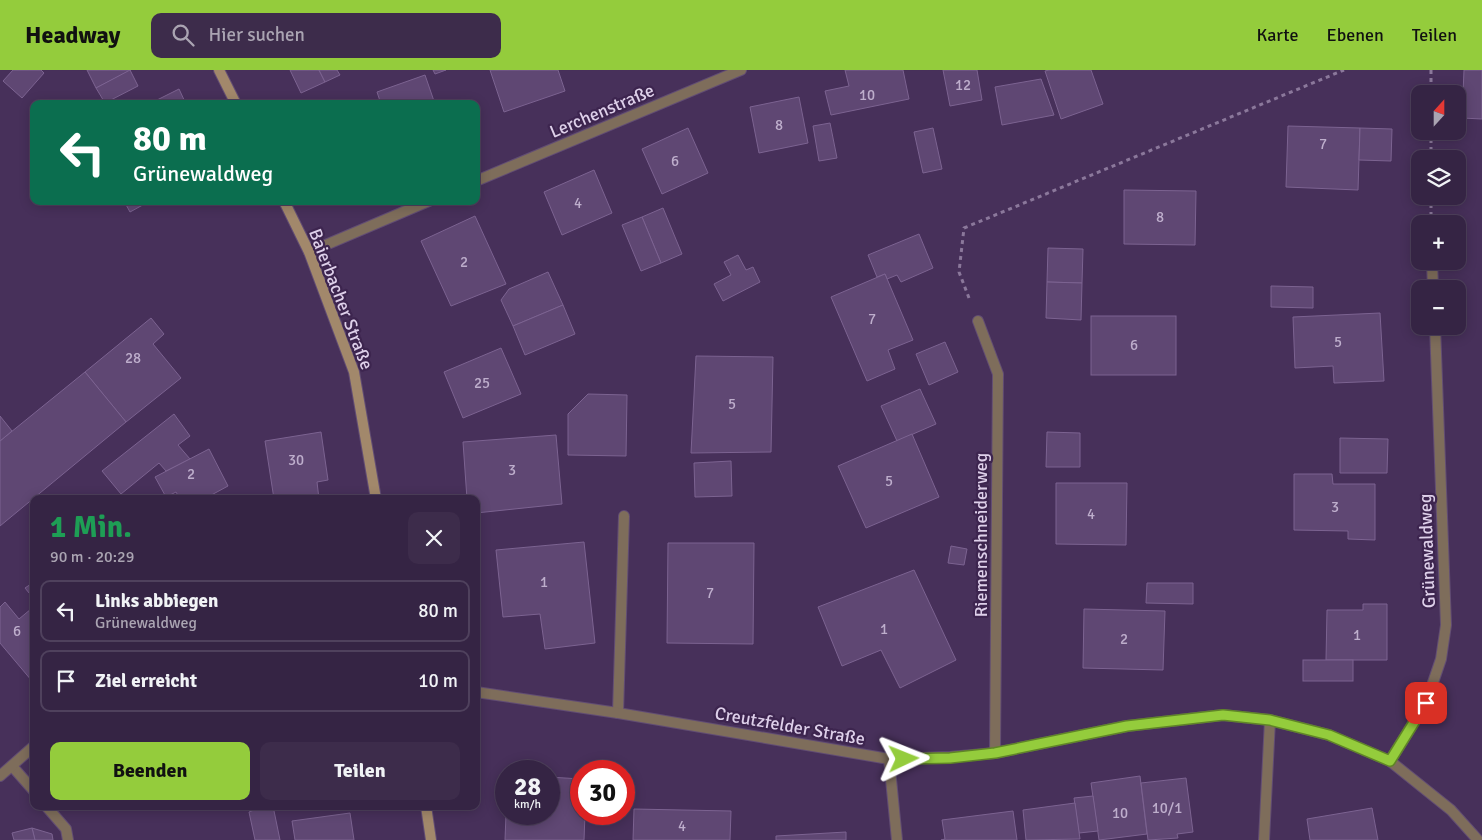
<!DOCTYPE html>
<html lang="de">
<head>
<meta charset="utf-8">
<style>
	body { margin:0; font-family:Signika,sans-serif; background:#3d2c4b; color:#f1f3f6; height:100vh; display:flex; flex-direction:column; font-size:19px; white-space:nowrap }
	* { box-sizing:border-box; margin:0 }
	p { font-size:16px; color:#aaa4b2 }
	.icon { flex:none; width:28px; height:28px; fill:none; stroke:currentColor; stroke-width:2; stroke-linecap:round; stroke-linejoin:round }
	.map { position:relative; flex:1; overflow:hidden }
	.side { position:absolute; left:30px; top:425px; width:450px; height:315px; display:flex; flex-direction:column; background:#352444; border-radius:10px; box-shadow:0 2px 12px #0003,0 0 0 1px #4f415d }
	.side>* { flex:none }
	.top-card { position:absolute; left:30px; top:30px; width:450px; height:105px; border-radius:10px; box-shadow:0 2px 12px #0003,0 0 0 1px #4f415d; background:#0b6e4f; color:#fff; overflow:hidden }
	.needle { width:32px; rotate:21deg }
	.controls { position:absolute; left:1411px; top:15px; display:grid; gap:10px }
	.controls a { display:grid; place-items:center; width:55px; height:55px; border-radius:10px; background:#352444; box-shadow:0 2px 12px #0003,0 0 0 1px #4f415d; font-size:25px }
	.speed { position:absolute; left:495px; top:690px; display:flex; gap:10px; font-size:25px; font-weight:700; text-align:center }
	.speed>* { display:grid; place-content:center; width:65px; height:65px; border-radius:50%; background:#352444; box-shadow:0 2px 12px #0003,0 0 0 1px #4f415d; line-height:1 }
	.speed small { font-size:12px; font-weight:400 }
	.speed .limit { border:8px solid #d22; background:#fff; color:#111 }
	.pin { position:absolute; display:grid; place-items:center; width:42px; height:42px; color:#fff; margin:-21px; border-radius:10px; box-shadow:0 2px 8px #0006 }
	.me { position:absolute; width:55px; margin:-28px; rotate:88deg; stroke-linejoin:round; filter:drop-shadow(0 0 4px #0008) }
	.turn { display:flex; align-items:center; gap:18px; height:105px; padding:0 20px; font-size:22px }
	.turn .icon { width:65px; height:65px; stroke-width:2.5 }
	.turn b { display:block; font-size:35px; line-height:42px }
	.round { display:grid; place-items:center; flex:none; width:52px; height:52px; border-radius:10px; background:#3d2c4b }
	.summary { display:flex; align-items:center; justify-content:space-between; height:85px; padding:0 20px }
	h1 { font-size:30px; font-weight:800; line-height:38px; color:#1e9e55 }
	.button { display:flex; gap:10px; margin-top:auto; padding:10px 20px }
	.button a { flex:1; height:58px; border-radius:10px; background:#94cc3c; color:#111; font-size:20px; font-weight:800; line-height:58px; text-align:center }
	.button a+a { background:#3d2c4b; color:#f1f3f6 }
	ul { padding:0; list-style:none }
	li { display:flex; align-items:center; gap:15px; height:62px; margin:0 10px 8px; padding:0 10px; border:2px solid #4f415d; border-radius:10px }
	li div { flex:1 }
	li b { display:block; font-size:19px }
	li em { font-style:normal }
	header { display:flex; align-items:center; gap:30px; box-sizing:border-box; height:70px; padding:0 25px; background:#94cc3c; color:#111 }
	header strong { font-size:24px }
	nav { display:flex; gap:28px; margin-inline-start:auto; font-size:18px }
	.search { width:350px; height:45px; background:#3d2c4b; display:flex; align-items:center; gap:12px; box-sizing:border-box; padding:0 18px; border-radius:10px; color:#aaa4b2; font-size:19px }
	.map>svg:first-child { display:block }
	.building { fill:#5f4773; stroke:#7c6391 }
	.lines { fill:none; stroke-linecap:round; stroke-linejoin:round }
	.lane-casing { stroke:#624d74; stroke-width:12 }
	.street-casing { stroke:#624d74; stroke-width:12 }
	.secondary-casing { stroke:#624d74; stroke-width:12 }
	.path { stroke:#8b789b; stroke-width:3; stroke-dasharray:4 4; stroke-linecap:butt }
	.lane { stroke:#7e6d5b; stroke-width:10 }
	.street { stroke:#7e6d5b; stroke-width:10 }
	.secondary { stroke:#a2886b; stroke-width:10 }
	.route-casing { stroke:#608527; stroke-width:12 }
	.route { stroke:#94cc3c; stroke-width:9 }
	.labels { text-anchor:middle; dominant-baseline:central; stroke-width:4.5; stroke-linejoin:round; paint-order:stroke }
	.number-label { font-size:15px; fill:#beaecc }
	.street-label { font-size:18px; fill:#ded0ea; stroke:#3d254f }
</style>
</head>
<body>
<header>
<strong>Headway</strong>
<div class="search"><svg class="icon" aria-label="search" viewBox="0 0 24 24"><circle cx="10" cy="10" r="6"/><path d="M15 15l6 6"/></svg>Hier suchen</div>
<nav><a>Karte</a><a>Ebenen</a><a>Teilen</a></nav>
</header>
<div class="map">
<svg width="1482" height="770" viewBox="0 0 1482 770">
	<rect width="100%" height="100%" fill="#47305a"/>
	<!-- building -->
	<g class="building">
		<polygon points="13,0 41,0 44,3 22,28 3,11"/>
		<polygon points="87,0 131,0 96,18"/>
		<polygon points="130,0 138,16 105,33 96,18"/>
		<polygon points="290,0 319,0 325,12 301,23"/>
		<polygon points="319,0 337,0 340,5 325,12"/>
		<polygon points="433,0 446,0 435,4"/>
		<polygon points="490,0 558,0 565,21 504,42"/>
		<polygon points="845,0 903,0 909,29 831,45 825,21 849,16"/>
		<polygon points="943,0 977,0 982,30 950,36"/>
		<polygon points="1049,0 1091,0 1103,34 1061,49 1045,1"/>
		<polygon points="1464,0 1482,0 1482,49 1462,48"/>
		<polygon points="425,5 435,34 381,34 377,22"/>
		<polygon points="1041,9 1054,45 1002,55 995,17"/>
		<polygon points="179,19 186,34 149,34"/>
		<polygon points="799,27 808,73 759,83 750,37"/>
		<polygon points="830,53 837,88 819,91 813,56"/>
		<polygon points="1288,56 1360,58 1358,120 1286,117"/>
		<polygon points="688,58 708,103 662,124 642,79"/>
		<polygon points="933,58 942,99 923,103 914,62"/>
		<polygon points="1360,58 1392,59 1391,91 1359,90"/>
		<polygon points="594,100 612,143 562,165 544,122"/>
		<polygon points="1124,120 1196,121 1195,175 1124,174"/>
		<polygon points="124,131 150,131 130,142"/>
		<polygon points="663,138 682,184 661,193 642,147"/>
		<polygon points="475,146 506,214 451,236 421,171"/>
		<polygon points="642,147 661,193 641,201 622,155"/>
		<polygon points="919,164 933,198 901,212 897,205 887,209 885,204 877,207 868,185"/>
		<polygon points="1048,178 1083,179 1082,213 1047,212"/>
		<polygon points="738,185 746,200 753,197 760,212 723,231 714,214 731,205 724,192"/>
		<polygon points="548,202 563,235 513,256 501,230 509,219"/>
		<polygon points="885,204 913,270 888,280 895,299 867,311 831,227"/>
		<polygon points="1047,212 1082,213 1081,250 1046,248"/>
		<polygon points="1271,216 1313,217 1313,238 1271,237"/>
		<polygon points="563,235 575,264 525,285 513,256"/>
		<polygon points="1380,243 1384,311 1334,313 1333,296 1295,298 1293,247"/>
		<rect x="1091" y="246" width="85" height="59"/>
		<polygon points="151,248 164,264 153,274 181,308 126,352 85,302"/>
		<polygon points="945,272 958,302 929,315 916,284"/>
		<polygon points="501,278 521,324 463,348 444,302"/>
		<polygon points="696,286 773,287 771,382 691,383"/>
		<polygon points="85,302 126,352 0,456 0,371"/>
		<polygon points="920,319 936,354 897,371 881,336"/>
		<polygon points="588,324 627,325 626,386 568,385 568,344"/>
		<polygon points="174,344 190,366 178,375 190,389 166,401 159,393 121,424 102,401"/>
		<polygon points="0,346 12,361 0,371"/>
		<polygon points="321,362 328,410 317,412 319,429 274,429 265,371"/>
		<polygon points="1047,362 1080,363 1080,397 1046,397"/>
		<polygon points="912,364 939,427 866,458 838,396"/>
		<polygon points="556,365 562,434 476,443 476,429 467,429 463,372"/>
		<polygon points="1340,368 1388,369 1387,403 1340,403"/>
		<polygon points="209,379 228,416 204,429 180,429 176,422 166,427 155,407"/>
		<polygon points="731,391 732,426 695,427 694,393"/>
		<polygon points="1294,404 1332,404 1333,414 1375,414 1375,470 1348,469 1348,461 1294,460"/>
		<polygon points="1056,413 1127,413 1126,475 1056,474"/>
		<polygon points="584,472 595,573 545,579 540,544 503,547 496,480"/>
		<polygon points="668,473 754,473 753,574 667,573"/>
		<polygon points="951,476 967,479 964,495 948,493"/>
		<polygon points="914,500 956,590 900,618 881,580 842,596 818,537"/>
		<polygon points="34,512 34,529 25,518"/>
		<polygon points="1147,513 1193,513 1193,534 1146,533"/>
		<polygon points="5,532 19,549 31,539 34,542 34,609 32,611 0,573 0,537"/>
		<polygon points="1363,534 1387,534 1387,590 1326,590 1327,540 1363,540"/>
		<polygon points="1084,539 1165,541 1163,600 1083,598"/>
		<rect x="1303" y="590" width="50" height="21"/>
		<polygon points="1140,706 1147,764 1099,770 1091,713"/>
		<polygon points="549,707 581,709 581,744 585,744 584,770 505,770 506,744 549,744"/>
		<polygon points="1186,708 1193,762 1177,764 1178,768 1148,770 1141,713"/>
		<polygon points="1093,726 1098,761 1079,763 1074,728"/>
		<polygon points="1075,733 1080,769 1026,770 1023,740"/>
		<polygon points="264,736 273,736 280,770 255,770 249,742"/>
		<polygon points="303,736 325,736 305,740"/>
		<polygon points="1372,738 1378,770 1310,770 1307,749"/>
		<polygon points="634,739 731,741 730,770 633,770"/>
		<polygon points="1013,741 1017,770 941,770 945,769 942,750"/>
		<polygon points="350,743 354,770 295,770 292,751"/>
		<polygon points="32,758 52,764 53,770 35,770"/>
		<polygon points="32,758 35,770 14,770 12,763"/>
		<polygon points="846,762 846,770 776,770 776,766"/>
	</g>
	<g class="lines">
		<defs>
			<g id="lane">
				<polyline points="618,643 624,446"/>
				<polyline points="12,696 34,721"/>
				<polyline points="46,736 66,759 68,770"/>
			</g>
			<g id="street">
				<polyline points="476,111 741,0"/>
				<polyline points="309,182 429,131"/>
				<polyline points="1432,191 1433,219"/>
				<polyline points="978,251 998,304 995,683"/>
				<polyline points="476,622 618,643 889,689 950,687 995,683 1127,656 1223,645 1270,650 1329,665 1390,691 1451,740 1478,770"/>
				<polyline points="889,689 897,770"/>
				<polyline points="1390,691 1426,633 1441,589 1446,555 1435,256"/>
				<polyline points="0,706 34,676"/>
				<polyline points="1264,770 1270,650"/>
			</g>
			<g id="secondary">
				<polyline points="219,0 236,34"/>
				<polyline points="284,131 309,182 354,302 376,429"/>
				<polyline points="426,736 431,770"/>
			</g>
		</defs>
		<!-- lane casing -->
		<use href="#lane" class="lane-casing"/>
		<!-- street casing -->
		<use href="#street" class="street-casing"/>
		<!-- secondary casing -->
		<use href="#secondary" class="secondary-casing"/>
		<!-- path -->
		<g class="path">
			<polyline points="1431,0 1431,24"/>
			<polyline points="1431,61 1431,89"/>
			<polyline points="1431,126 1431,154"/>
			<polyline points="969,228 959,202 964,158 1344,0"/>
		</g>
		<!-- lane -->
		<use href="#lane" class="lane"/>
		<!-- street -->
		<use href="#street" class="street"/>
		<!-- secondary -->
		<use href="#secondary" class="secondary"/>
	</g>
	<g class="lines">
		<defs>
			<polyline id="route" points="904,689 950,688 995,683 1127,656 1223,645 1270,650 1329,665 1390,691 1426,633"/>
		</defs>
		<!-- route casing -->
		<use href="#route" class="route-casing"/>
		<!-- route -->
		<use href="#route" class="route"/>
	</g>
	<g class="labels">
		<!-- number labels -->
		<g class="number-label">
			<text x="963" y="15">12</text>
			<text x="867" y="25">10</text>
			<text x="779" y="55">8</text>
			<text x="1323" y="74">7</text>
			<text x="675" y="91">6</text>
			<text x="578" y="133">4</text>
			<text x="1160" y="147">8</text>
			<text x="464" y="192">2</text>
			<text x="872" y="249">7</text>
			<text x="1338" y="272">5</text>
			<text x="1134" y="275">6</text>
			<text x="133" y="288">28</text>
			<text x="482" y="313">25</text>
			<text x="732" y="334">5</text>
			<text x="296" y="390">30</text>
			<text x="512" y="400">3</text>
			<text x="191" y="404">2</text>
			<text x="889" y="411">5</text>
			<text x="1335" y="437">3</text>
			<text x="1091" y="444">4</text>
			<text x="544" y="512">1</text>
			<text x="710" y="523">7</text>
			<text x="884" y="559">1</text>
			<text x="17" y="561">6</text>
			<text x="1357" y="565">1</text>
			<text x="1124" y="569">2</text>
			<text x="1167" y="738">10/1</text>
			<text x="1120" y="743">10</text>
			<text x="682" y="756">4</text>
		</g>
		<!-- street labels -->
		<g class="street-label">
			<text transform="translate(602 41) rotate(-23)">Lerchenstraße</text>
			<text transform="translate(341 229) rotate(69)">Baierbacher Straße</text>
			<text transform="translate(981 465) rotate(-90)">Riemenschneiderweg</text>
			<text transform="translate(1427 481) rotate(-92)">Grünewaldweg</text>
			<text transform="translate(790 656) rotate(10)">Creutzfelder Straße</text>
		</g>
	</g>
</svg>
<div class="controls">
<a><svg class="needle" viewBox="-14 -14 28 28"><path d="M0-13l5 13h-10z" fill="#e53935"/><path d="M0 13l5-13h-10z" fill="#aaa4b2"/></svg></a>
<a><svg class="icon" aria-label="layers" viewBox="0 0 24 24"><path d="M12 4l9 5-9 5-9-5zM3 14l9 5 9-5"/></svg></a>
<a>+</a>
<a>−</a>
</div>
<div class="speed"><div>28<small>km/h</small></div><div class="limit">30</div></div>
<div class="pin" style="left:1426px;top:633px;background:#d93025"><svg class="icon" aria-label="arrive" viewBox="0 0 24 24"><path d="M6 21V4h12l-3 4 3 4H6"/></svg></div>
<svg class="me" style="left:904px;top:689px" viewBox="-20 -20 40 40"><path d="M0-17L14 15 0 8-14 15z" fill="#94cc3c" stroke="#fff" stroke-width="4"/></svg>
<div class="top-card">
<div class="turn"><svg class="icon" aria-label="left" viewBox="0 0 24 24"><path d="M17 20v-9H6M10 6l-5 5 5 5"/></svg><div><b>80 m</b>Grünewaldweg</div></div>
</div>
<section class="side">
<div class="summary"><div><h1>1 Min.</h1><p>90 m · 20:29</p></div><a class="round"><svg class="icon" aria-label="close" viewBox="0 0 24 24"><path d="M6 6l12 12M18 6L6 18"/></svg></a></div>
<ul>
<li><svg class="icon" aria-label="left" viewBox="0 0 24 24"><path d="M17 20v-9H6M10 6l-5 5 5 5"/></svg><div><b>Links abbiegen</b><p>Grünewaldweg</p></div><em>80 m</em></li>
<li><svg class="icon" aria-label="arrive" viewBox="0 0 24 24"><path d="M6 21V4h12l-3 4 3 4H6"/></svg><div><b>Ziel erreicht</b></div><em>10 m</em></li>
</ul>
<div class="button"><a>Beenden</a><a>Teilen</a></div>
</section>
</div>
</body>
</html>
